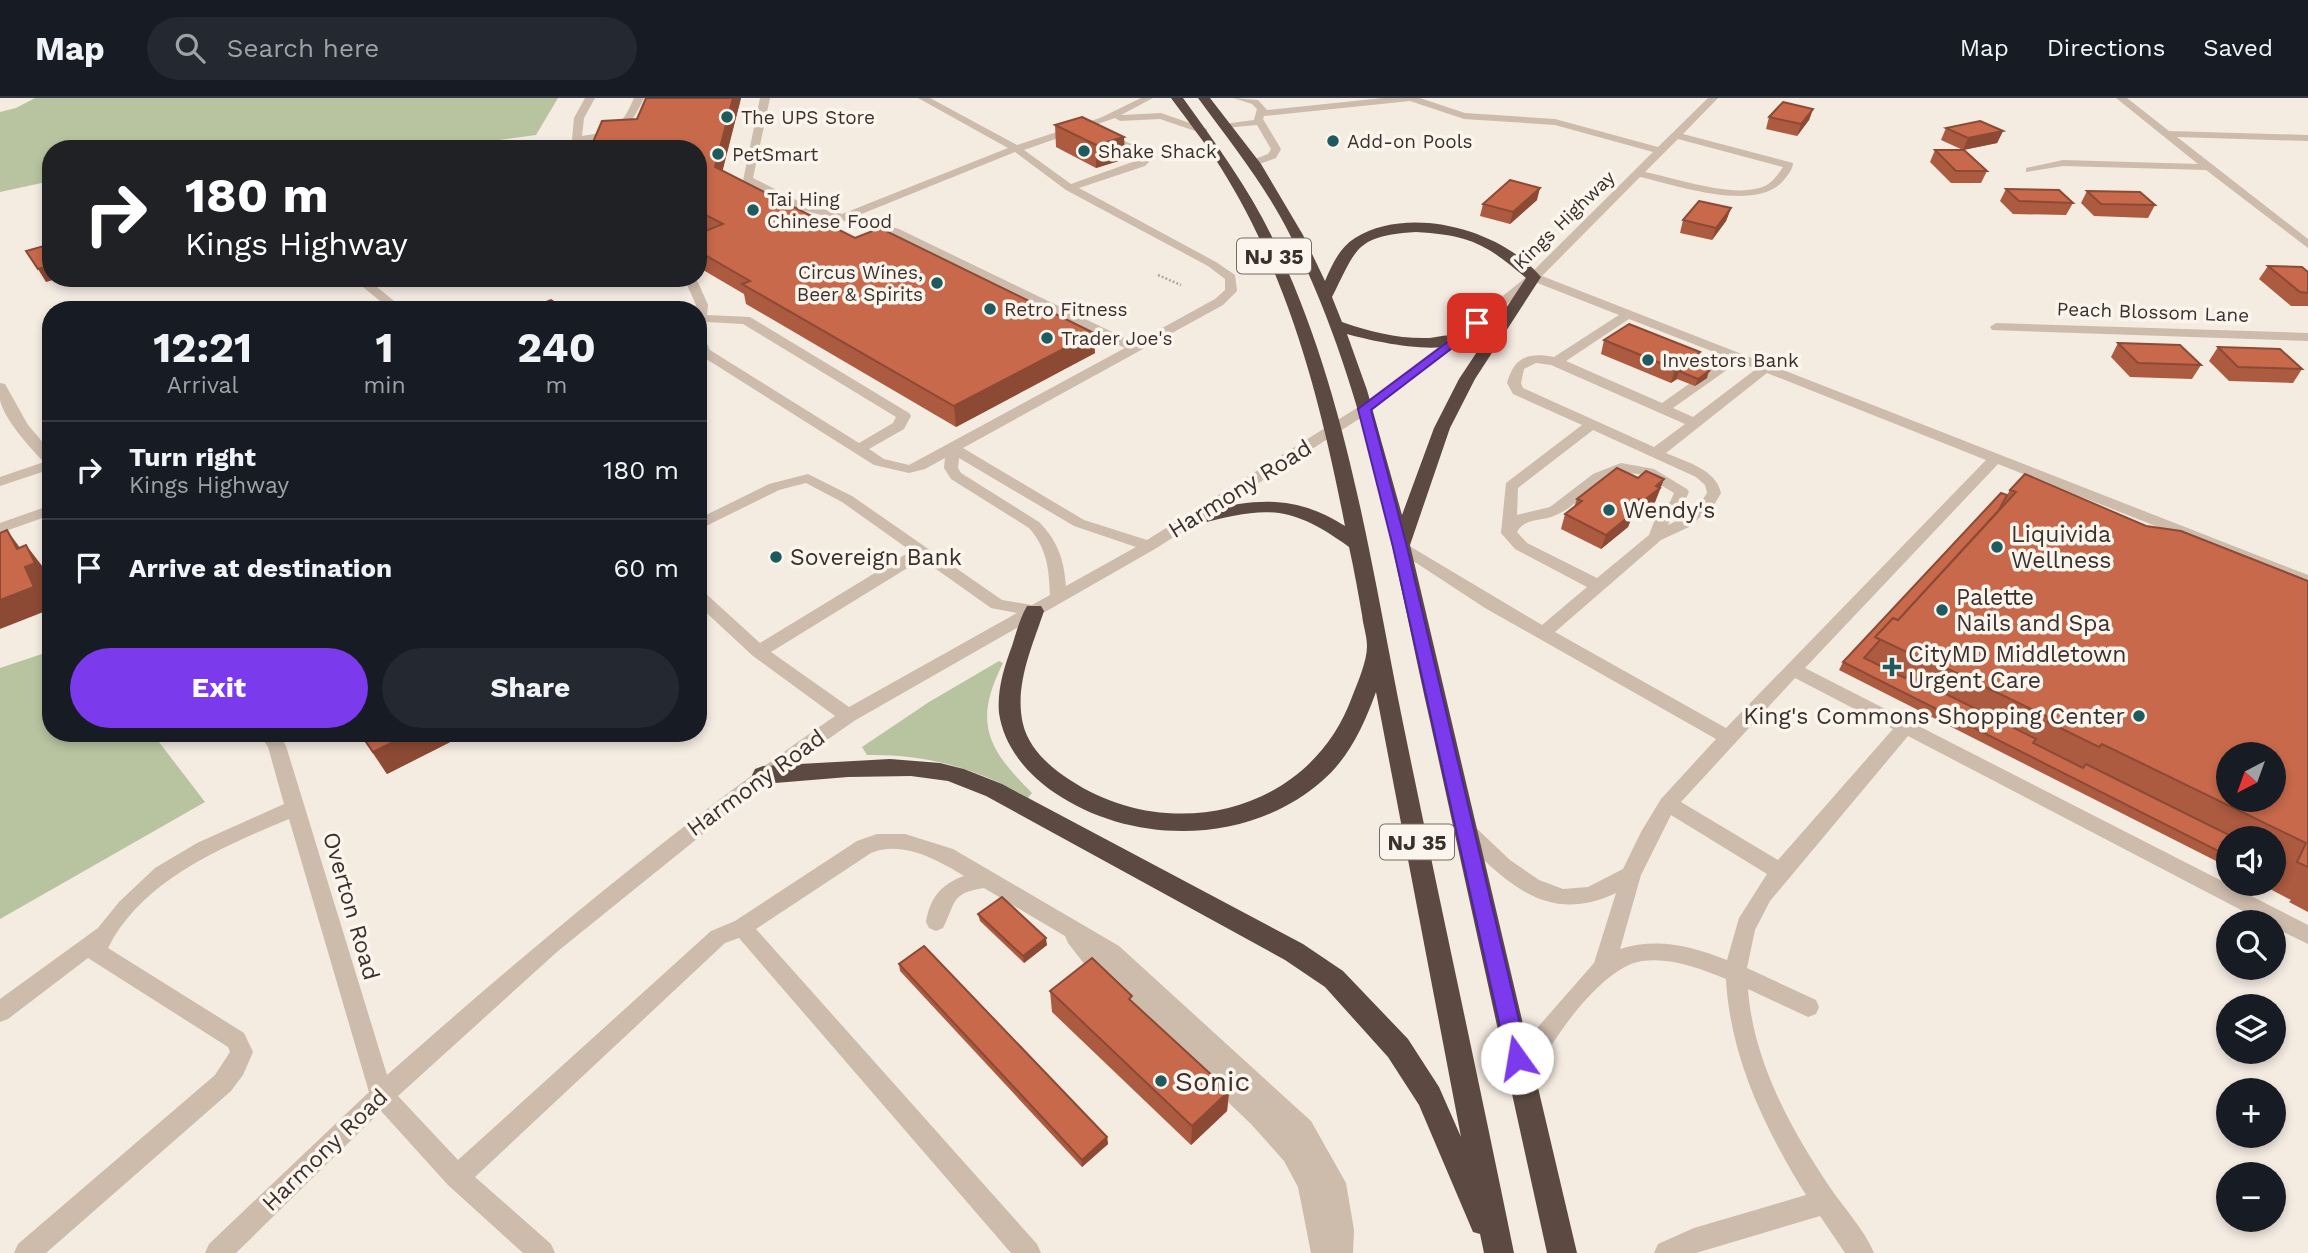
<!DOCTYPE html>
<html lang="en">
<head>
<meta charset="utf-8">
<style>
	body { margin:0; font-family:"Work Sans",sans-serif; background:#242831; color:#f1f3f6; height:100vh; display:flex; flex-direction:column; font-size:26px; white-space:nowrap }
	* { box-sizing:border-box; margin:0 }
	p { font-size:23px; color:#9ea1a6 }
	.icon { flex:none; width:38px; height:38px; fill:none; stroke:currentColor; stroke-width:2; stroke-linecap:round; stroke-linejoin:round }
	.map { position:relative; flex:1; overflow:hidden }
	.panel { position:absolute; left:42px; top:203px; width:665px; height:441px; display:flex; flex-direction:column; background:#171b24; border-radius:28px; box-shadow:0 4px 10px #0003 }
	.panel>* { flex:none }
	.banner { position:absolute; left:42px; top:42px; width:665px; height:147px; border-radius:28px; box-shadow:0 4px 10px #0003; background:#202124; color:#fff; overflow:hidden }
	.needle { width:46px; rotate:221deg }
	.buttons { position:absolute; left:2216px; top:644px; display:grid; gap:14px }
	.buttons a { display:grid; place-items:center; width:70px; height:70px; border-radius:50%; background:#171b24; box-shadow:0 4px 10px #0003; font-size:35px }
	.pin { position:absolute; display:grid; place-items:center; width:60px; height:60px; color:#fff; margin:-30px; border-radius:14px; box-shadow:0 4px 10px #0006 }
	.me { position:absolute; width:77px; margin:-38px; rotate:347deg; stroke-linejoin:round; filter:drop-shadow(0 0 5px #0008) }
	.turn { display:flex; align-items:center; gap:24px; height:147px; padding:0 28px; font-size:32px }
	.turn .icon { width:91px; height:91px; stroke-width:2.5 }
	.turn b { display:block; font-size:49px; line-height:60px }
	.eta { display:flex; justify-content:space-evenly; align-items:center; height:119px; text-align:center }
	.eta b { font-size:42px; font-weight:700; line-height:49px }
	.button { display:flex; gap:14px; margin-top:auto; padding:14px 28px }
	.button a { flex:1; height:80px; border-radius:42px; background:#7c3aed; color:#fff; font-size:28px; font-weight:700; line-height:80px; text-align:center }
	.button a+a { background:#242831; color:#f1f3f6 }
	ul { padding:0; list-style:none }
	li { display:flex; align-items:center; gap:21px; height:98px; padding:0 28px; border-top:2px solid #363941 }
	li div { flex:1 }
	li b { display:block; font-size:26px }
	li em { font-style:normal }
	header { display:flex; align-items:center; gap:42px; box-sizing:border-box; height:98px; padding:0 35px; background:#171b24; border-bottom:2px solid #363941 }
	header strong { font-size:33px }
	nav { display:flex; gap:38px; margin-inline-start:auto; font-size:24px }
	.search { width:490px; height:63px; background:#242831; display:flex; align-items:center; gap:18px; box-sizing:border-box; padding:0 24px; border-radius:38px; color:#9ea1a6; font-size:26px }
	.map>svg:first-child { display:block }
	.green { fill:#b8c4a0 }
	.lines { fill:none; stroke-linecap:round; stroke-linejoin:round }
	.path { stroke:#b9a596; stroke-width:2.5; stroke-dasharray:2 2; stroke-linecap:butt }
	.minor { fill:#cdbbac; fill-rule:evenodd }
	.highway { fill:#5c4a42; fill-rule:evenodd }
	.wall { fill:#ac5a40 }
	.shaded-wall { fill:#8c4a34 }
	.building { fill:#c8694b; stroke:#8c4a34; stroke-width:2; fill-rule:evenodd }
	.route { fill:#7c3aed; stroke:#51269a; stroke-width:2 }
	.poi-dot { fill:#1f5a5e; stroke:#fbf5ee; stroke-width:2.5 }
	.labels { text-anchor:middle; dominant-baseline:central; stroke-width:7; stroke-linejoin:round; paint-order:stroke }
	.far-poi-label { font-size:19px; fill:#3b302b; stroke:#fbf5ee; text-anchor:start }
	.far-street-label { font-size:19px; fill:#3b302b; stroke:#fbf5ee }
	.shield { fill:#fbf5ee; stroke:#756b66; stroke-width:2 }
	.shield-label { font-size:21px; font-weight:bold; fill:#3b302b }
	.street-label { font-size:23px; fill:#3b302b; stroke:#fbf5ee }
	.poi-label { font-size:23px; fill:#3b302b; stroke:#fbf5ee; text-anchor:start }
	.near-poi-label { font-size:28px; fill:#3b302b; stroke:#fbf5ee; text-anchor:start }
</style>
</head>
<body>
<header>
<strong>Map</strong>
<div class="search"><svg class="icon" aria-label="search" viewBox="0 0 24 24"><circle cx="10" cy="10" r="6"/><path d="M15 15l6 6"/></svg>Search here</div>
<nav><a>Map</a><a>Directions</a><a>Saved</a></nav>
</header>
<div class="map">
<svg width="2308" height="1155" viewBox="0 0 2308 1155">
	<rect width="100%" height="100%" fill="#f4ebe1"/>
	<!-- green -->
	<g class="green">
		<polygon points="35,0 558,0 536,37 432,51 51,51 51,83 0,94 0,14 16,10"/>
		<polygon points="51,553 51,635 152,635 205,704 0,821 0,570"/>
		<path d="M999 563 1003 565C973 625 987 650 1032 695L1028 700C977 670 926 656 867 657L862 649 929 604Z"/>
	</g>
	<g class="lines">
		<!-- path -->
		<polyline class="path" points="1158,177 1181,187"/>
		<!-- minor -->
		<g class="minor">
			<path d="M585 0H595L584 20 582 38C614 33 621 30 634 0H644C627 37 615 39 577 45L572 42 574 20Z"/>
			<path d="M760 0H770L753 80 806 107 842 116 1008 50 918 0H930L1017 47 1100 20 1141 0H1153L1121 17 1161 15 1207 31V35L1204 36 1160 21 1120 23 1115 20 1024 52 1071 86 1141 61 1111 45V41C1123 40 1146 51 1151 62L1145 68 1079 90 1216 164 1235 177 1237 193 1223 207 963 350 1084 422 1147 442 1360 308 1453 238 1530 176 1653 54 1555 27 1464 21 1410 3 1264 18 1263 21 1281 51 1276 60 1254 68 1250 67V63L1268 56 1271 51 1257 27 1224 30V26L1254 22 1257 11 1252 6 1233 0 1258 2 1267 12 1383 0H1420L1465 15 1555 21 1658 49 1708 0H1718L1683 36 1793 65C1793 71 1788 77 1783 83 1755 115 1676 87 1640 79L1542 178 2308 477V488L1998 366 1805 570 2308 827V846L2273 829V824H2264L1908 638 1770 803 1755 832 1747 870 1816 902 1819 909 1816 916 1808 919 1748 891C1753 962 1790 1030 1829 1088 1843 1109 1864 1131 1874 1155H1845L1820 1118 1696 1155H1654L1658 1146 1694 1130 1806 1097C1765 1031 1730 959 1726 881 1700 870 1670 859 1642 863 1607 868 1564 925 1547 955 1541 966 1537 978 1532 990L1524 993 1516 990 1512 982 1538 929 1594 865 1616 795C1563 820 1527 802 1486 764 1476 755 1463 744 1456 732L1459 727 1466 724 1473 727 1510 762 1539 782 1563 791 1588 789 1623 771 1641 734 1661 701 1716 641 1485 510 1392 449 1400 444 1406 446 1542 527 1587 489 1515 451 1501 435 1506 385 1582 327 1513 296 1507 285C1514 259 1528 254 1554 259L1619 217 1535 184 1370 314 1155 451 854 623 770 682 558 853 398 998 458 1062 711 833 735 823 857 743 877 736H905L953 751 1119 848 1311 1023 1346 1085 1354 1132 1353 1155H1311L1298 1089 1284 1063 1251 1026 1089 872 1068 845 1065 838 984 790C950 795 956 805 943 830L936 833 929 830 926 824C930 800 941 786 964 778 938 762 902 742 871 755L756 831 1037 1146 1041 1155H1011L739 840 725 845 475 1079 551 1146 555 1155H523L448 1087 381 1013 236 1155H205L209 1146 369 994 289 721C222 749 142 782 108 850L244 935 253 954 243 977 231 993 46 1155H14L18 1146 215 977 230 954 228 949 88 860 8 921 0 924V901L98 830 119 804 155 770 197 745 284 706 268 649 259 635H278L286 648 387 977C531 850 677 727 835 618L753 558 698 507V493L704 494 760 545 911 453 842 404 806 385 779 392 698 432V421L769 386 808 376 852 398 1002 502 1032 507 1050 497C1049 471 1047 450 1029 430L951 381 944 370 945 360 925 371 909 375 874 367 700 257 698 236 703 237 710 252 859 345 893 325 896 319 743 226 706 224 703 234 698 235V212H695L696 207 684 180H696L708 207 707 217 750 219 909 315 911 318 904 331 869 351 884 361 909 367 1125 250 891 135 798 111 743 83ZM1678 41 1783 69C1778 77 1770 88 1759 90 1728 99 1676 80 1645 74ZM1015 54 1066 92 1208 168 1225 181V192L1215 201 1135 245 899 131 854 119ZM1629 221 1727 259 1662 305 1566 263ZM1738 264 1756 271 1693 319 1673 310ZM1536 265 1551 267 1685 326 1654 349 1523 290 1521 285 1524 271ZM1767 275 1986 362 1726 630 1555 534 1661 442 1689 429 1714 407 1721 395C1716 371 1686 364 1666 355ZM1593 332 1696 379 1705 387 1707 395C1699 409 1682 421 1668 427 1673 414 1684 407 1689 394L1687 391 1654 371 1621 365 1593 376 1550 409 1517 417 1518 390ZM959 360 1074 428 1136 449 1066 488C1064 462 1058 443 1039 424L961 375 958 370ZM1621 374 1644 377 1674 395 1670 404 1657 416 1649 437 1597 480 1527 445 1517 434C1525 419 1542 424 1556 417 1580 407 1595 381 1621 374ZM922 461 991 510 1017 515 849 609 771 554ZM1795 580 1893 631 1778 762 1681 704ZM1671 717 1767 776 1739 820 1727 862C1692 848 1657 839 1620 851L1641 777Z"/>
			<polygon points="2116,0 2127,0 2169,33 2308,37 2308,43 2177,39 2308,141 2308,150 2206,72 2063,68 2026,74 2026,70 2063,62 2198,66"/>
			<polygon points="352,180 366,180 405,212 391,212"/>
			<polygon points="1996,225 2308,235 2308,243 1992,232 1990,229"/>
			<path d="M0 285 5 286 28 327 51 354V371L0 388V379L44 364C30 350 4 321 0 302 0 297 0 290 0 285Z"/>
			<polygon points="51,407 51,417 0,435 0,425"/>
		</g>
		<!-- highway -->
		<g class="highway">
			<path d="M1171 0H1183C1216 46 1250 92 1274 143 1347 294 1370 462 1403 625 1439 801 1478 978 1514 1155H1484L1480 1136 1473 1134 1419 1007 1388 959 1325 889 1285 862 986 698 948 683 911 678 848 679 763 686 755 683 752 677 755 671 763 668 890 661 940 665 964 671 1002 686 1303 846 1343 873 1408 941 1439 989 1461 1039 1376 594C1364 627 1349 660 1322 683 1249 747 1133 748 1055 695 1027 676 1004 649 999 615 997 592 1004 569 1012 548 1016 535 1020 520 1027 508H1041L1044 513C1032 549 1014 588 1023 626 1029 651 1050 669 1070 682 1170 748 1310 715 1352 599 1358 584 1367 563 1367 548 1367 538 1363 527 1362 517 1358 494 1354 471 1349 449 1288 405 1265 409 1195 427L1186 421 1189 417C1248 402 1290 393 1345 428 1321 304 1289 178 1221 70 1206 46 1188 23 1171 0Z"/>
			<path d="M1198 0H1210L1261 66 1303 137 1325 183C1332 167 1339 150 1355 140 1410 106 1502 132 1541 179L1475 281 1450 330 1410 447 1577 1155H1547C1508 978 1469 800 1430 623 1393 460 1367 288 1290 137 1265 87 1231 45 1198 0ZM1416 134C1470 137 1486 146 1526 180L1459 281 1434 330 1402 417 1367 292 1347 236C1372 243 1446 260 1466 241 1457 233 1440 239 1429 240 1399 241 1371 234 1342 224L1332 199C1357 150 1355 138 1416 134Z"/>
		</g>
	</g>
	<!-- wall -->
	<g class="wall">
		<polygon points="741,0 722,73 855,140 1095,255 956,329 746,206 744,196 698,169 698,136 706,133 698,129 698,51 637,21"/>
		<polygon points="1813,11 1809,22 1797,38 1766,31 1769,19"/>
		<polygon points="1055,27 1124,39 1125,61 1096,70 1056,49"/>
		<polygon points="1946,30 2003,33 1997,45 1963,52 1941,42"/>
		<polygon points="1935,52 1987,73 1981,85 1951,85 1930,64"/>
		<polygon points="2006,91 2073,105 2066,117 2013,116 2000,103"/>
		<polygon points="2087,93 2155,107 2148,120 2094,118 2081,105"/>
		<polygon points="1537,102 1510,126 1480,118 1483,106"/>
		<polygon points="1731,110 1726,123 1712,142 1680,135 1683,122"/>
		<polygon points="2268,168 2308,174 2308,208 2291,208 2259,181"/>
		<polygon points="1604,242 1695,267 1707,280 1695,288 1677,281 1671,285 1601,256"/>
		<polygon points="2118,245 2201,267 2192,281 2130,279 2111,259"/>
		<polygon points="2218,249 2302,271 2293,285 2229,283 2209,263"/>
		<polygon points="1638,380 1664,381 1655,404 1638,418 1634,416 1632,418 1628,429 1601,451 1561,431 1565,416 1574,409 1577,401"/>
		<polygon points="2010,392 2146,428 2308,483 2308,814 2289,804 2291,802 2270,791 2270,790 2261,786 2273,786 2273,740 2228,740 2228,769 1839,572 1843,564 2007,397"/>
		<polygon points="359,635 468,635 387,676"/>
		<polygon points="978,816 1047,847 1024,865 980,823"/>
		<polygon points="899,866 1107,1039 1108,1046 1082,1069 900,873"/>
		<polygon points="1050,893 1132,904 1229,993 1227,1013 1191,1047 1052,914"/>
	</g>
	<!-- shaded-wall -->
	<g class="shaded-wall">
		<polygon points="733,0 741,0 719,87 715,69"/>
		<polygon points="1813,11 1809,22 1797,38 1801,26"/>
		<polygon points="2003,33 1997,45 1963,52 1968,40"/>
		<polygon points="1124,39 1125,61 1096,70 1096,47"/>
		<polygon points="1540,90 1537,102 1510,126 1513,114"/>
		<polygon points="1731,110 1726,123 1712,142 1716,130"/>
		<polygon points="51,167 51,180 60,180 46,184 38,171"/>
		<polygon points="1094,235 1095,255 956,329 954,308"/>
		<polygon points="1700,254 1695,268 1679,273 1677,281 1671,285 1675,271"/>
		<polygon points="1709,273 1707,280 1695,288 1698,281"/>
		<polygon points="1664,381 1655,404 1638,418 1643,403 1656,388"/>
		<polygon points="1639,401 1628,429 1601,451 1606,437 1626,411"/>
		<polygon points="7,432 23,454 26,447 43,469 51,485 51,487 42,491 51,511 0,531 0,502 17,451"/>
		<polygon points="412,635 468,635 387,676 373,654"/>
		<polygon points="1046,840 1047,847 1024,865 1023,858"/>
		<polygon points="1229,993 1227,1013 1191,1047 1192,1028"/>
		<polygon points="1107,1039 1108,1046 1082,1069 1082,1062"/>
	</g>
	<!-- building -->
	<g class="building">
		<polygon points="646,0 733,0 715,69 855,140 880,130 1094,235 954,308 742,186 750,183 698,153 698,136 723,126 698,113 698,51 590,51 602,23 637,21"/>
		<polygon points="1783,4 1813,11 1801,26 1769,19"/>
		<polygon points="1082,19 1124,39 1096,47 1055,27"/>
		<polygon points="1980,23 2003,33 1968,40 1946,30"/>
		<polygon points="1935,52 1964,52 1987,73 1956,73"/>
		<polygon points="1510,82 1540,90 1513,114 1483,106"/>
		<polygon points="2006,91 2059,92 2073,105 2019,103"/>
		<polygon points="2087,93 2140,94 2155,107 2101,106"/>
		<polygon points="1699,103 1731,110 1716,130 1683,122"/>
		<polygon points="51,146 51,167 38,171 26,153"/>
		<polygon points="2268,168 2302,169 2308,174 2308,195 2300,194"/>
		<polygon points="551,202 566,212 525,212"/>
		<polygon points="1629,226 1700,254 1675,271 1604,242"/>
		<polygon points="2118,245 2180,247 2201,267 2138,265"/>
		<polygon points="2218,249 2280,251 2302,271 2238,269"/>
		<polygon points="1691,265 1709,273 1698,281 1679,273"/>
		<polygon points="1617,370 1638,380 1646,373 1664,381 1656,388 1660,390 1643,403 1639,401 1626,411 1633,415 1606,437 1565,416 1582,403 1577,401"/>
		<path d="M2025 376 2146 428 2181 433 2308 483V769L2297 764 2306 745 2102 646 2099 649 2048 624 2050 620 1919 557 1917 559 1875 539 1893 520 1898 522 2016 394 2010 392ZM2228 656H2273V702H2228Z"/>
		<polygon points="2001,395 2007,397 1999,412 1898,522 1893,520 1875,539 1880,542 1864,560 1905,580 1908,577 2036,641 2033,645 2083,670 2086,666 2235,740 2228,740 2228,758 1843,564"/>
		<polygon points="7,432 17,451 26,447 35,465 25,469 34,489 0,502 0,435"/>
		<polygon points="360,635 412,635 373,654"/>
		<polygon points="2273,759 2286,765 2278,783 2273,781"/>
		<polygon points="1002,799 1046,840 1023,858 978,816"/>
		<polygon points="924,848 1107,1039 1082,1062 899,866"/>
		<polygon points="1092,860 1132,898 1129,901 1229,993 1192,1028 1050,893"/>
	</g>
	<!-- route -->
	<polygon class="route" points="1477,222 1481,223 1481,228 1371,312 1407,449 1528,960 1525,967 1517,970 1510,967 1507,960 1393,449 1358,311"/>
	<!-- markers -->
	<g class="poi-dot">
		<circle cx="727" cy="19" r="7"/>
		<circle cx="1333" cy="43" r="7"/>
		<circle cx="1084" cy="53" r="7"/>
		<circle cx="718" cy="56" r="7"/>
		<circle cx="753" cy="112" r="7"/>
		<circle cx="937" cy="185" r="7"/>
		<circle cx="990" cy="211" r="7"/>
		<circle cx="1047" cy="240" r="7"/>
		<circle cx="1648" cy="262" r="7"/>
		<circle cx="1609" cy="412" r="7"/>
		<circle cx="1997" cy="449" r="7"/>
		<circle cx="776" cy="459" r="7"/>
		<circle cx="1942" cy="512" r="7"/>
		<path d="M1888.5 558.5h7v7h7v7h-7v7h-7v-7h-7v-7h7z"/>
		<circle cx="2139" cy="618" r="7"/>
		<circle cx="1161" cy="983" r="7"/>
	</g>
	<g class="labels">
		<!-- far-poi labels -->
		<g class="far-poi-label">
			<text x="741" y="19">The UPS Store</text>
			<text x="1347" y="43">Add-on Pools</text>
			<text x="1098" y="53">Shake Shack</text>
			<text x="732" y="56">PetSmart</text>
			<text x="767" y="101">Tai Hing<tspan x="767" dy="22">Chinese Food</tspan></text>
			<text x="923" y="174" text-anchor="end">Circus Wines,<tspan x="923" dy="22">Beer &amp; Spirits</tspan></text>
			<text x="1004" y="211">Retro Fitness</text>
			<text x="1061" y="240">Trader Joe's</text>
			<text x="1662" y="262">Investors Bank</text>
		</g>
		<!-- far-street labels -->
		<g class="far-street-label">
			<text transform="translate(1564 122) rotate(-44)">Kings Highway</text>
			<text transform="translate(2153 214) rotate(2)">Peach Blossom Lane</text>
		</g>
		<!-- shield labels -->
		<g class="shield">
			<rect x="1237" y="140.5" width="74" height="35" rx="5"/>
			<rect x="1380" y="726.5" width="74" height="35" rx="5"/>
		</g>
		<g class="shield-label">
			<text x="1274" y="158">NJ 35</text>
			<text x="1417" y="744">NJ 35</text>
		</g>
		<!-- street labels -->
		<g class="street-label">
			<text transform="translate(1240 391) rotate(-32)">Harmony Road</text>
			<text transform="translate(756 685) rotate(-36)">Harmony Road</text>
			<text transform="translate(351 808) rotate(74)">Overton Road</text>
			<text transform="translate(325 1052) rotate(-44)">Harmony Road</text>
		</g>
		<!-- poi labels -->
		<g class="poi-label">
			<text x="1623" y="412">Wendy's</text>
			<text x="2011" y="436">Liquivida<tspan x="2011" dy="26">Wellness</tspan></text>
			<text x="790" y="459">Sovereign Bank</text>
			<text x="1956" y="499">Palette<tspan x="1956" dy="26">Nails and Spa</tspan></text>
			<text x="1908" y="556">CityMD Middletown<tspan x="1908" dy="26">Urgent Care</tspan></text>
			<text x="2125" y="618" text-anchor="end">King's Commons Shopping Center</text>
		</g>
		<!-- near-poi labels -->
		<g class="near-poi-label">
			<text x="1175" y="983">Sonic</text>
		</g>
	</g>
</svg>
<div class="buttons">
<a><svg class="needle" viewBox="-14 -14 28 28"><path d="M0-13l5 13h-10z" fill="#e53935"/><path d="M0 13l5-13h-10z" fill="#9ea1a6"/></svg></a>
<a><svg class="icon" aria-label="sound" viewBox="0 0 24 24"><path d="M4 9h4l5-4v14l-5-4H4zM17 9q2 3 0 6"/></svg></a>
<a><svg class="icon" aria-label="search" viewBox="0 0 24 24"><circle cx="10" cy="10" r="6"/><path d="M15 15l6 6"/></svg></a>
<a><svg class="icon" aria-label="layers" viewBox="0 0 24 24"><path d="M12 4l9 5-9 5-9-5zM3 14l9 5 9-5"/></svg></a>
<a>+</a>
<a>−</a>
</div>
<div class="pin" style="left:1477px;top:225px;background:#d93025"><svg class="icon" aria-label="arrive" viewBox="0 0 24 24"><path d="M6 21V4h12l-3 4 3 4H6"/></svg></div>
<svg class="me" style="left:1517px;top:960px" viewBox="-20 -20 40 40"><circle r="19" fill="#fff"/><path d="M0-13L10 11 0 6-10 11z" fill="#7c3aed"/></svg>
<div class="banner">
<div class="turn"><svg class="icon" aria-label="right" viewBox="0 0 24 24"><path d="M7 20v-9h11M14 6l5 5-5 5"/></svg><div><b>180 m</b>Kings Highway</div></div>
</div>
<section class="panel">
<div class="eta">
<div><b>12:21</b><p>Arrival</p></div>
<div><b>1</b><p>min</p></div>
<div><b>240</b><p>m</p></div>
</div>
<ul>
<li><svg class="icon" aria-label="right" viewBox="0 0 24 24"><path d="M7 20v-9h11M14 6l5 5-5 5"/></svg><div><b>Turn right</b><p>Kings Highway</p></div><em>180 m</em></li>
<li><svg class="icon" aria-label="arrive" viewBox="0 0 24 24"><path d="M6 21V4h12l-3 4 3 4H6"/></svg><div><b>Arrive at destination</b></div><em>60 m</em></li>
</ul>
<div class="button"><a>Exit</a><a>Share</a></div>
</section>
</div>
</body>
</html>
